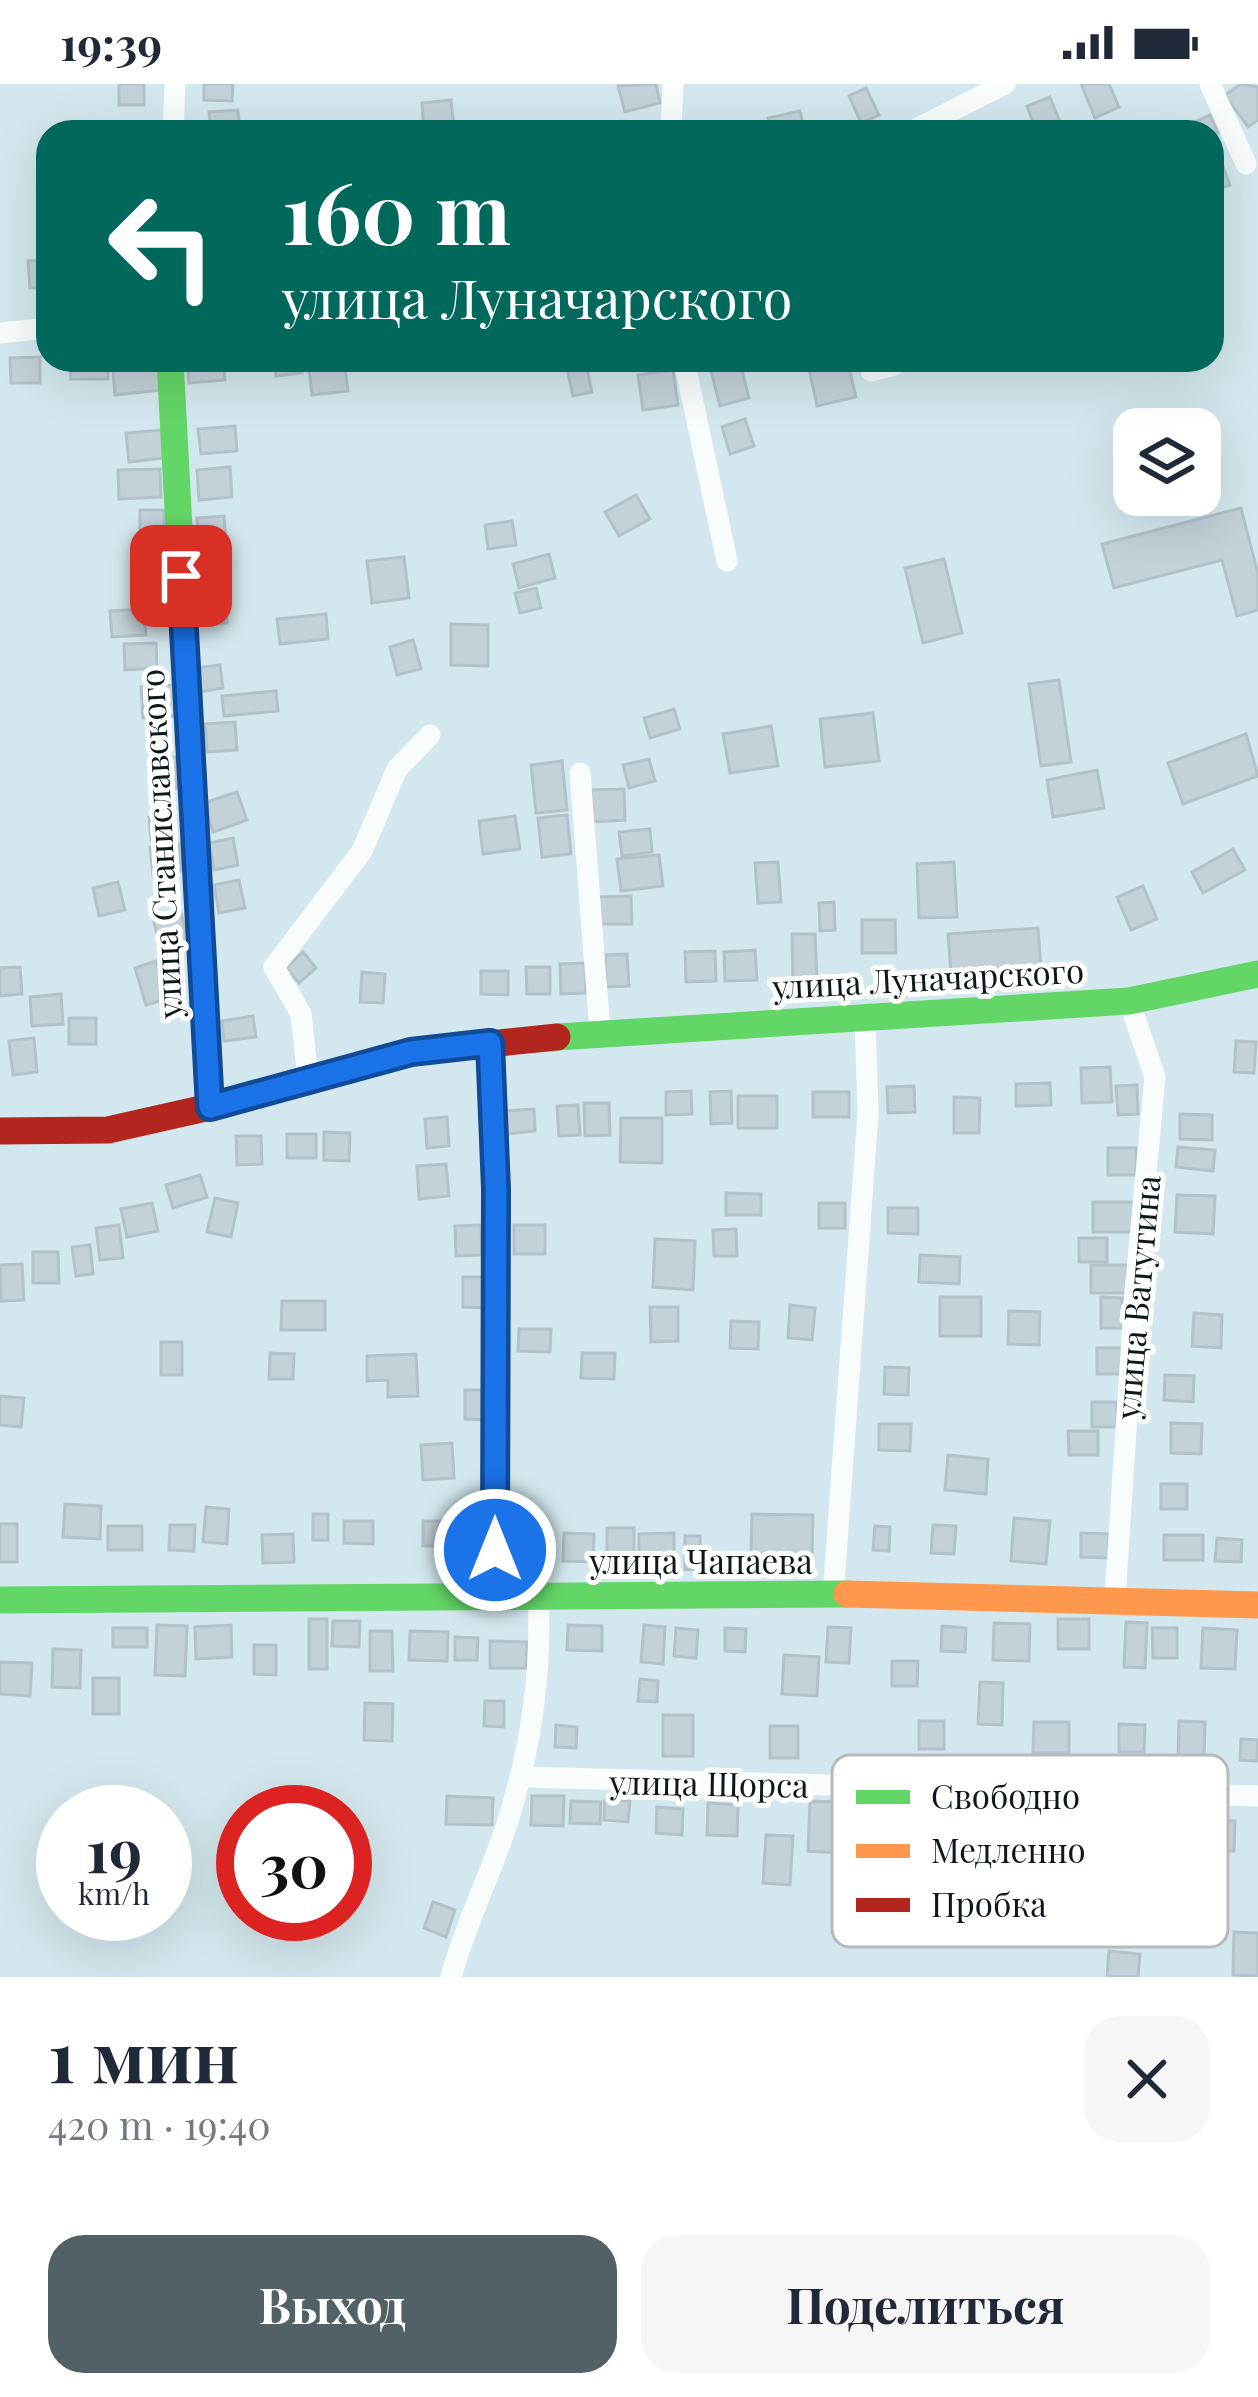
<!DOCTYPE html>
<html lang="ru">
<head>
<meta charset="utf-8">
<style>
	body { margin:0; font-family:"Playfair Display",serif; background:#f6f6f7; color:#1f2937; height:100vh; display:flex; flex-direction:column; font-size:45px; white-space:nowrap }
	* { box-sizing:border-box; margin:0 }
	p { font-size:39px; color:#747a83 }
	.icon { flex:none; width:66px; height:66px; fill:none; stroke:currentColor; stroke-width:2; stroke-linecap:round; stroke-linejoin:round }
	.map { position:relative; height:1893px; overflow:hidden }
	.sheet { display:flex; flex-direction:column; background:#fff; flex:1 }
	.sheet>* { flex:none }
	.guide { position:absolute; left:36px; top:36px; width:1188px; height:252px; border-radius:36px; box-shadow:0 12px 48px #0002; background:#00695c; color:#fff; overflow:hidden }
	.controls { position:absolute; left:1113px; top:324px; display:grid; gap:24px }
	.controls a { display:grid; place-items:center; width:108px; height:108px; border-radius:24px; background:#fff; box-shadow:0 12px 48px #0002; font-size:60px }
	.speed { position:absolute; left:36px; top:1701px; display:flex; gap:24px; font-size:60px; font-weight:700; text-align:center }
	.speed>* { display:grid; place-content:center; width:156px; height:156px; border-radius:50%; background:#fff; box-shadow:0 12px 48px #0002; line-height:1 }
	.speed small { font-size:30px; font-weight:400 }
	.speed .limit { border:18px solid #d22; background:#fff; color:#111 }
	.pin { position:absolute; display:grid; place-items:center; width:102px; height:102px; color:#fff; margin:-51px; border-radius:24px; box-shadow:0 6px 18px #0006 }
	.me { position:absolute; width:132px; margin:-66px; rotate:0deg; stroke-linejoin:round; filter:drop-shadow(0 0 9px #0008) }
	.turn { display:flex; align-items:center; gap:42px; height:252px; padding:0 48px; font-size:54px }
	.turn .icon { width:156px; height:156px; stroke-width:2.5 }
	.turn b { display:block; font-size:84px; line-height:102px }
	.round { display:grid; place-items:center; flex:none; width:126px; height:126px; border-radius:36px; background:#f6f6f7 }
	.headline { display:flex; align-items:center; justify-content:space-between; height:204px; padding:0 48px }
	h1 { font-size:72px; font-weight:700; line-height:90px }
	.button { display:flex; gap:24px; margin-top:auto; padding:24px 48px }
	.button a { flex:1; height:138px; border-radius:36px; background:#516166; color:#fff; font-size:48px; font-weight:700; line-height:138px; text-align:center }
	.button a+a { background:#f6f6f7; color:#1f2937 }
	.status { display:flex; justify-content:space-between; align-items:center; height:84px; padding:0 60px; background:#fff; direction:ltr }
	.status svg { height:33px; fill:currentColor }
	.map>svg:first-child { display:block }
	.building { fill:#c3d1d8; stroke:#b3c1c8; stroke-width:3 }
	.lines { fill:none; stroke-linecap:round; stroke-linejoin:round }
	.street { stroke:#f8fcfc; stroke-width:21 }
	.fast { stroke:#63d668; stroke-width:27 }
	.slow { stroke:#ff974d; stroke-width:27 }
	.jam { stroke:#b3261e; stroke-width:27 }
	.route-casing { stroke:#114b97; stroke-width:30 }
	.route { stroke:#1a73e8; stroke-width:21 }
	.labels { text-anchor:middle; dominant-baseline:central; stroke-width:10; stroke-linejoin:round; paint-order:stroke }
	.street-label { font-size:33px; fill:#0b191d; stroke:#fff }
	.key { fill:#fff; stroke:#b6babb; stroke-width:3 }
	.key-label { font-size:33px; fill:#0b191d }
</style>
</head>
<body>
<div class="status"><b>19:39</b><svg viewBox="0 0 49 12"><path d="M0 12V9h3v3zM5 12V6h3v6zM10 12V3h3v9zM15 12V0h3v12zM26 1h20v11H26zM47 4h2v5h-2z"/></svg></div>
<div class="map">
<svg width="1258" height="1893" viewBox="0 0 1258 1893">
	<rect width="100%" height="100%" fill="#d3e8ee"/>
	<!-- building -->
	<g class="building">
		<rect x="119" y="0" width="25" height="21"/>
		<polygon points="204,0 233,0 232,17 204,16"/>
		<polygon points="656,0 660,19 625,28 618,2"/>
		<polygon points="1081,0 1109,0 1119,23 1095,34"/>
		<polygon points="1241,0 1258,3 1258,36 1248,43 1225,11"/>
		<polygon points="866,4 879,31 861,39 849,12"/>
		<polygon points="1050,13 1064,48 1037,48 1027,22"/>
		<polygon points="451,16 454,44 424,47 422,19"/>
		<polygon points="238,26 240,48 211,48 209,28"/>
		<polygon points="800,27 805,48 772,48 768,34"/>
		<polygon points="1210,31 1218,49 1178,48 1177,46"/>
		<polygon points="1216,64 1230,101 1212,107 1212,66"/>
		<polygon points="48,176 48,203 30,204 28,177"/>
		<polygon points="40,273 40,299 11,299 10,274"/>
		<polygon points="70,276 108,276 108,295 71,295"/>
		<polygon points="112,276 159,276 162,306 115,311"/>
		<polygon points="187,276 223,276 225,296 189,299"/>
		<polygon points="275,276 301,276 302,289 276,292"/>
		<polygon points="308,276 344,276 348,307 312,311"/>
		<polygon points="565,276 585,276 592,308 573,312"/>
		<polygon points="824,276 847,276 856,313 817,322 808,280"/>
		<polygon points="740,279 749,314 720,322 711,287"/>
		<polygon points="673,286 678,321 643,326 638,291"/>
		<polygon points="745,335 754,362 730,370 722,343"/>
		<polygon points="235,342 237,367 201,370 198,345"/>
		<polygon points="161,346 164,374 129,378 126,349"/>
		<polygon points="230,383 232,413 199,416 197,386"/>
		<polygon points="160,385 161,413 119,415 118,386"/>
		<polygon points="636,411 650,435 619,452 605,428"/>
		<polygon points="1241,424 1258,490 1258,526 1237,532 1222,476 1114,504 1102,460"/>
		<rect x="140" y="426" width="24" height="26"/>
		<polygon points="224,432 227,473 200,475 197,434"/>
		<polygon points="512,437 516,461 488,465 485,441"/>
		<polygon points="549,470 555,494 519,504 513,480"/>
		<polygon points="404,473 409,514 372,519 367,477"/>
		<polygon points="944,475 962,549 923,559 905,484"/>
		<polygon points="168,490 169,516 137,517 136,491"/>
		<polygon points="536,504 541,524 520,529 515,509"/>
		<polygon points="226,516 227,539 205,541 204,517"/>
		<polygon points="143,525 146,551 112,553 110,527"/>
		<polygon points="326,530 328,555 280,560 277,535"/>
		<polygon points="451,540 488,541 488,582 451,581"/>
		<polygon points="413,556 421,585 397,591 390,563"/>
		<polygon points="156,559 157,584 125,586 124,560"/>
		<polygon points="220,581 223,604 199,608 196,584"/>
		<polygon points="1059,596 1071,678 1041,682 1029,600"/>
		<polygon points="174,601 175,632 143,634 141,603"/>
		<polygon points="276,607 278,627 224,632 222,612"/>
		<polygon points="674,625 680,645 650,654 644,634"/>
		<polygon points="873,629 879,677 825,683 820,635"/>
		<polygon points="235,638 237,666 207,668 205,640"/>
		<polygon points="771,642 778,682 730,689 723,650"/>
		<polygon points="1246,650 1258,692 1183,720 1168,679"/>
		<polygon points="176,673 177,704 153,704 152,674"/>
		<polygon points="649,675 655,697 629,704 623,681"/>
		<polygon points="562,677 567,726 536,729 531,681"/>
		<polygon points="1097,686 1104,724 1053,733 1047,696"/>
		<polygon points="624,705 625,736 593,738 591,706"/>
		<polygon points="237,708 247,736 213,748 204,719"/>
		<polygon points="173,731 174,754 151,756 149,733"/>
		<polygon points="567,731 571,770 542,773 538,734"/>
		<polygon points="515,732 520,765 483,770 479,737"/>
		<polygon points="650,745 652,768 622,772 619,748"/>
		<polygon points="233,754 238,781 214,786 209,759"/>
		<polygon points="179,760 182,787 153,791 150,763"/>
		<polygon points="1233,765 1245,786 1203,809 1192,788"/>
		<polygon points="659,771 663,802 621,807 617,775"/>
		<polygon points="778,778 781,818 758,819 755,779"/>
		<polygon points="954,778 957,833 919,834 917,780"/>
		<polygon points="239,796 245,824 219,829 214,801"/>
		<polygon points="118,798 125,826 99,832 93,804"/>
		<polygon points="1143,802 1157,835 1131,846 1117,813"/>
		<polygon points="631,812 632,840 599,840 598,813"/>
		<polygon points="834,818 835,846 820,847 819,819"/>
		<polygon points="181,828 187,854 160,860 153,835"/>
		<polygon points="862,836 895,836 896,869 862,869"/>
		<polygon points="1038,844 1041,883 951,889 948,850"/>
		<polygon points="792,850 815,850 817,897 793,898"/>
		<polygon points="755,866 757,896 725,897 724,868"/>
		<polygon points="715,867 716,897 686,898 685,868"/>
		<polygon points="303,868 316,884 299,899 286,884"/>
		<polygon points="627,870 629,902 606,903 605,871"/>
		<polygon points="156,877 167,915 146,921 135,884"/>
		<polygon points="585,879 586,909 561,910 560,880"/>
		<polygon points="20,883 22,910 0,912 0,884"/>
		<polygon points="526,883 550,883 550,910 527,910"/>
		<polygon points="481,887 508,887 508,911 481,910"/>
		<polygon points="362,888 385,890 383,919 360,918"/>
		<polygon points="61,910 63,940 32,942 30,913"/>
		<polygon points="253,932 256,953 224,957 222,937"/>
		<rect x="69" y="934" width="27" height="26"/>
		<polygon points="34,954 37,988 13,991 9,957"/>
		<polygon points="1236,957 1256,958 1254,989 1234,988"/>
		<polygon points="1110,983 1112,1018 1082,1019 1081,984"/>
		<polygon points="1050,999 1051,1021 1016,1022 1016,1000"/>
		<polygon points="1137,1001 1138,1030 1118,1031 1116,1002"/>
		<polygon points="914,1002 915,1028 888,1029 887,1003"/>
		<polygon points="691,1007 692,1030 666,1031 666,1008"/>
		<polygon points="731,1007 732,1039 711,1040 710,1008"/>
		<rect x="813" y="1008" width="36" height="25"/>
		<rect x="738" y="1012" width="39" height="32"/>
		<polygon points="954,1013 980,1014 979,1049 954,1049"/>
		<polygon points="584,1019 609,1019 610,1051 585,1052"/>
		<polygon points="578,1021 580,1051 559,1052 557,1022"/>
		<polygon points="534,1025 535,1047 506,1050 504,1027"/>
		<polygon points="1180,1030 1212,1031 1212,1056 1180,1055"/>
		<polygon points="447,1033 449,1062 427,1064 425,1035"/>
		<polygon points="621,1034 662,1034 662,1079 620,1078"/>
		<polygon points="324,1048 350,1049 349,1077 324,1076"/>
		<rect x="287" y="1050" width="29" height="24"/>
		<polygon points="236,1052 261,1052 262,1080 237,1081"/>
		<polygon points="1178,1063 1215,1066 1213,1087 1176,1083"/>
		<rect x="1108" y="1064" width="28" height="27"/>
		<polygon points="446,1080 449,1112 419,1115 417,1082"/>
		<polygon points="200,1091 207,1113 173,1124 166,1101"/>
		<polygon points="726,1109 761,1110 761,1131 726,1131"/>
		<polygon points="1177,1111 1215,1112 1213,1150 1175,1148"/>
		<polygon points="215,1114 238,1119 231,1153 207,1148"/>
		<rect x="1093" y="1118" width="43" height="30"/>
		<polygon points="152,1119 158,1147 127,1153 121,1125"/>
		<rect x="819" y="1119" width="26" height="25"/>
		<polygon points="888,1124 918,1124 918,1150 888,1149"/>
		<polygon points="119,1141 123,1174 100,1176 96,1144"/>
		<polygon points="481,1141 482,1171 456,1172 455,1142"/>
		<rect x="514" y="1141" width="31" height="29"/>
		<polygon points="736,1145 737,1172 714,1172 713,1146"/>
		<rect x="1079" y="1154" width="28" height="24"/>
		<polygon points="655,1155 695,1157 693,1206 653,1203"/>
		<polygon points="90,1161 93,1190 76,1192 72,1163"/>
		<polygon points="33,1168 58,1168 59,1199 33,1199"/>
		<polygon points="920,1171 960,1173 959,1200 919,1198"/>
		<polygon points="22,1180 24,1216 1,1217 0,1181"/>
		<rect x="1091" y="1181" width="36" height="28"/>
		<polygon points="463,1193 492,1193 491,1224 463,1223"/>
		<rect x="940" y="1213" width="41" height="39"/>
		<polygon points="1101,1213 1122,1214 1122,1244 1101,1244"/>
		<polygon points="282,1217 325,1217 325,1246 281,1246"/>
		<polygon points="790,1221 815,1224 812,1256 788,1254"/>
		<polygon points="650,1223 678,1223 678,1257 651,1258"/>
		<polygon points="1009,1227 1040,1228 1039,1261 1008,1260"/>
		<polygon points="1194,1229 1222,1231 1221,1264 1192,1262"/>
		<polygon points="731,1237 759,1238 758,1265 730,1264"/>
		<polygon points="519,1245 551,1245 550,1268 518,1267"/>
		<rect x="161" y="1258" width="21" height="33"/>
		<rect x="1097" y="1264" width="25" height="26"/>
		<polygon points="270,1269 294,1270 293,1295 269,1295"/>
		<polygon points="582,1269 615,1269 614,1295 581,1294"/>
		<polygon points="416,1270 418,1312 388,1313 388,1296 367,1297 367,1272"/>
		<polygon points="885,1283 909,1284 908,1311 884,1310"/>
		<polygon points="1165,1291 1194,1292 1193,1318 1164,1316"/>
		<polygon points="465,1306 489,1306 489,1336 465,1335"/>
		<polygon points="0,1312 24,1314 21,1343 0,1341"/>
		<rect x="1092" y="1318" width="25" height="25"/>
		<polygon points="1171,1339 1202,1340 1201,1370 1171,1369"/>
		<polygon points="879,1340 911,1340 910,1367 879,1366"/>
		<polygon points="1068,1347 1098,1347 1098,1371 1069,1371"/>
		<polygon points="452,1359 454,1394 423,1396 421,1361"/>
		<polygon points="948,1371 988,1375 986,1410 945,1406"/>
		<rect x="1161" y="1400" width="26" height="25"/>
		<polygon points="65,1420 101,1422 100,1455 63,1453"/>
		<polygon points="206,1423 229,1425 227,1460 203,1458"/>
		<rect x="313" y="1430" width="15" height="26"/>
		<polygon points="752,1430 813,1431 812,1472 751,1471"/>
		<polygon points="1014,1434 1050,1437 1046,1480 1011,1477"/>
		<polygon points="344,1437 373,1437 373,1460 344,1459"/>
		<rect x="423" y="1437" width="36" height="25"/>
		<rect x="0" y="1440" width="17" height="38"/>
		<polygon points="170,1441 195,1441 194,1467 169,1466"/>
		<polygon points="933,1441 956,1442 954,1470 931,1469"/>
		<rect x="108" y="1442" width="34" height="24"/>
		<polygon points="875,1442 890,1443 889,1467 873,1466"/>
		<rect x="607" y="1444" width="27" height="38"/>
		<polygon points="564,1449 594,1450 593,1478 563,1477"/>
		<polygon points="674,1449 674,1479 639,1479 639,1450"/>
		<polygon points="1081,1449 1109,1450 1108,1474 1081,1473"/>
		<polygon points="293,1450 294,1478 263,1479 262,1451"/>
		<polygon points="517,1450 546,1451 545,1479 515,1477"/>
		<rect x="1164" y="1451" width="39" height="25"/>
		<polygon points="685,1452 700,1452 700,1485 685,1486"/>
		<polygon points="1217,1454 1242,1456 1241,1478 1215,1477"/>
		<rect x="309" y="1535" width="18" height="50"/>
		<rect x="1058" y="1535" width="31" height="30"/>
		<polygon points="333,1537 360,1537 359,1563 332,1562"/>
		<polygon points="1126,1538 1147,1539 1145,1584 1124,1583"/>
		<polygon points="994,1539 1030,1540 1029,1577 993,1576"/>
		<polygon points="157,1541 187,1542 185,1592 155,1591"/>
		<polygon points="231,1541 232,1573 196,1575 195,1543"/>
		<polygon points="568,1541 602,1542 602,1567 567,1566"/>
		<polygon points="644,1541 665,1543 663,1580 641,1578"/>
		<polygon points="942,1542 966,1544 965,1568 941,1567"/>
		<polygon points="828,1543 851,1544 849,1579 826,1578"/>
		<rect x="113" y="1544" width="34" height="19"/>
		<polygon points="676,1544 698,1546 696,1574 674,1572"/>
		<polygon points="725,1544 746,1545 745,1568 725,1567"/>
		<polygon points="1152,1544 1177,1544 1177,1574 1153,1574"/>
		<polygon points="1203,1544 1237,1546 1235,1585 1201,1584"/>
		<polygon points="370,1547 392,1547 393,1587 370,1587"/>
		<polygon points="410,1547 448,1548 447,1577 409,1576"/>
		<polygon points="455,1553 478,1554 477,1576 455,1576"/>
		<polygon points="490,1557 527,1558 526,1584 490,1584"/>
		<polygon points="254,1561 276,1561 276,1591 254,1590"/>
		<polygon points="53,1565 81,1566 80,1604 52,1603"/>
		<polygon points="784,1571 819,1573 817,1612 782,1610"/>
		<polygon points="892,1577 918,1577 917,1602 892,1602"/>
		<polygon points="0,1578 32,1579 30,1612 0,1610"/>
		<rect x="93" y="1594" width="26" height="36"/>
		<polygon points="640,1595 658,1597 657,1618 638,1617"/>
		<polygon points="980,1598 1003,1599 1002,1641 978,1640"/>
		<polygon points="485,1617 504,1617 504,1643 484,1642"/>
		<polygon points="365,1619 393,1620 392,1657 364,1656"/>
		<rect x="663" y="1631" width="30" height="41"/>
		<rect x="919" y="1637" width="25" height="28"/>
		<polygon points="1179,1637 1205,1638 1204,1674 1178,1674"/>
		<polygon points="1034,1638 1069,1638 1069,1669 1033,1669"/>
		<polygon points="1119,1640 1145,1641 1144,1668 1119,1668"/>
		<polygon points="556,1641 577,1643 576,1664 555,1663"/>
		<rect x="770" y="1642" width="28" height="32"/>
		<polygon points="1241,1655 1258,1656 1257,1677 1240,1676"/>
		<polygon points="447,1712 493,1714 492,1741 446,1740"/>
		<polygon points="532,1712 564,1712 563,1742 531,1741"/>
		<polygon points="605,1716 630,1717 628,1738 604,1736"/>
		<polygon points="571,1717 601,1718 600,1740 570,1739"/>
		<polygon points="810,1717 840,1718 838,1769 808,1767"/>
		<polygon points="708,1719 738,1721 737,1752 707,1751"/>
		<polygon points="657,1723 683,1725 682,1751 656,1749"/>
		<polygon points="1204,1736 1235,1737 1234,1767 1203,1766"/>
		<polygon points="766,1751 793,1752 790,1801 763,1799"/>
		<polygon points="433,1818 455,1826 446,1853 424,1844"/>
		<rect x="106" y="1830" width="38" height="17"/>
		<polygon points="1234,1848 1258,1849 1258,1892 1233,1891"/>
		<polygon points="1109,1867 1140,1870 1138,1893 1107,1893"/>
	</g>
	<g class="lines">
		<!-- street -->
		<g class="street">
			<polyline points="1210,0 1246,80"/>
			<polyline points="173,48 175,0"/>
			<polyline points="671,48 673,0"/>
			<polyline points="910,48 1005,0"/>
			<polyline points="0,249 48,244"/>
			<polyline points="684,276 727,477"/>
			<polyline points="871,287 894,281 896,276"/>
			<polyline points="580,689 600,948"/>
			<polyline points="490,959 496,1105 495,1511"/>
			<polyline points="308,995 301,930 274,883 362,767 397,685 430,651"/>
			<polyline points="833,1512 868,1030 865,934"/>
			<polyline points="1115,1515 1135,1207 1155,993 1129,917"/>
			<polyline points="520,1693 1258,1712"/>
			<path d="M451 1893C465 1841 489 1794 506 1743 530 1669 542 1590 538 1512"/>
		</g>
		<!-- fast -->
		<g class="fast">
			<polyline points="170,276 210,1023"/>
			<polyline points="557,953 1129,917 1258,890"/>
			<polyline points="0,1516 847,1510"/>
		</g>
		<!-- slow -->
		<polyline class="slow" points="847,1510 1258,1521"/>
		<!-- jam -->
		<polyline class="jam" points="0,1047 108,1046 210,1023 411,968 557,953"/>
	</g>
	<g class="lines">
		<defs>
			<polyline id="route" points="181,492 210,1023 411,968 490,959 496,1105 495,1466"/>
		</defs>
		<!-- route casing -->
		<use href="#route" class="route-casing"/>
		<!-- route -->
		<use href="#route" class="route"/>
	</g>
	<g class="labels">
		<!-- street labels -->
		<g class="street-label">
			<text transform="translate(159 760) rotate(-93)">улица Станиславского</text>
			<text transform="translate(928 893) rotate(-3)">улица Луначарского</text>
			<text transform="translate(1136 1213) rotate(-85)">улица Ватутина</text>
			<text x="701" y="1476">улица Чапаева</text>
			<text transform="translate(709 1698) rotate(1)">улица Щорса</text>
		</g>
	</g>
	<!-- legend -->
	<rect x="832" y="1671" width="396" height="192" rx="18" class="key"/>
	<rect x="856" y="1706" width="54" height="14" fill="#63d668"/>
	<rect x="856" y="1760" width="54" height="14" fill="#ff974d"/>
	<rect x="856" y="1814" width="54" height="14" fill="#b3261e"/>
	<g class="key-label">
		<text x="931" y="1725">Свободно</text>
		<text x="931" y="1779">Медленно</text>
		<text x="931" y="1833">Пробка</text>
	</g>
</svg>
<div class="controls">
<a><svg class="icon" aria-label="layers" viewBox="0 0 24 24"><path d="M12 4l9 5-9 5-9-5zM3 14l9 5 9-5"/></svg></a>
</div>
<div class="speed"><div>19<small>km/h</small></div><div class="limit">30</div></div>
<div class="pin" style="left:181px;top:492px;background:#d93025"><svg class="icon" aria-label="arrive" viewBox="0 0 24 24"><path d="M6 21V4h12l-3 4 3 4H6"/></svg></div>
<svg class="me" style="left:495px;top:1466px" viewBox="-20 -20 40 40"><circle r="17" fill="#1a73e8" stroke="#fff" stroke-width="3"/><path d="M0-11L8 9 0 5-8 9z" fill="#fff"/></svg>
<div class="guide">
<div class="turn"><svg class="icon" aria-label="left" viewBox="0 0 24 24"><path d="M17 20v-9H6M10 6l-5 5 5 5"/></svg><div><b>160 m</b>улица Луначарского</div></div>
</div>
</div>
<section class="sheet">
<div class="headline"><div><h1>1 мин</h1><p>420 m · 19:40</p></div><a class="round"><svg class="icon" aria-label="close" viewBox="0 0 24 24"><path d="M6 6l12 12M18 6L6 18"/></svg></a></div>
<div class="button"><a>Выход</a><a>Поделиться</a></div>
</section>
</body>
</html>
